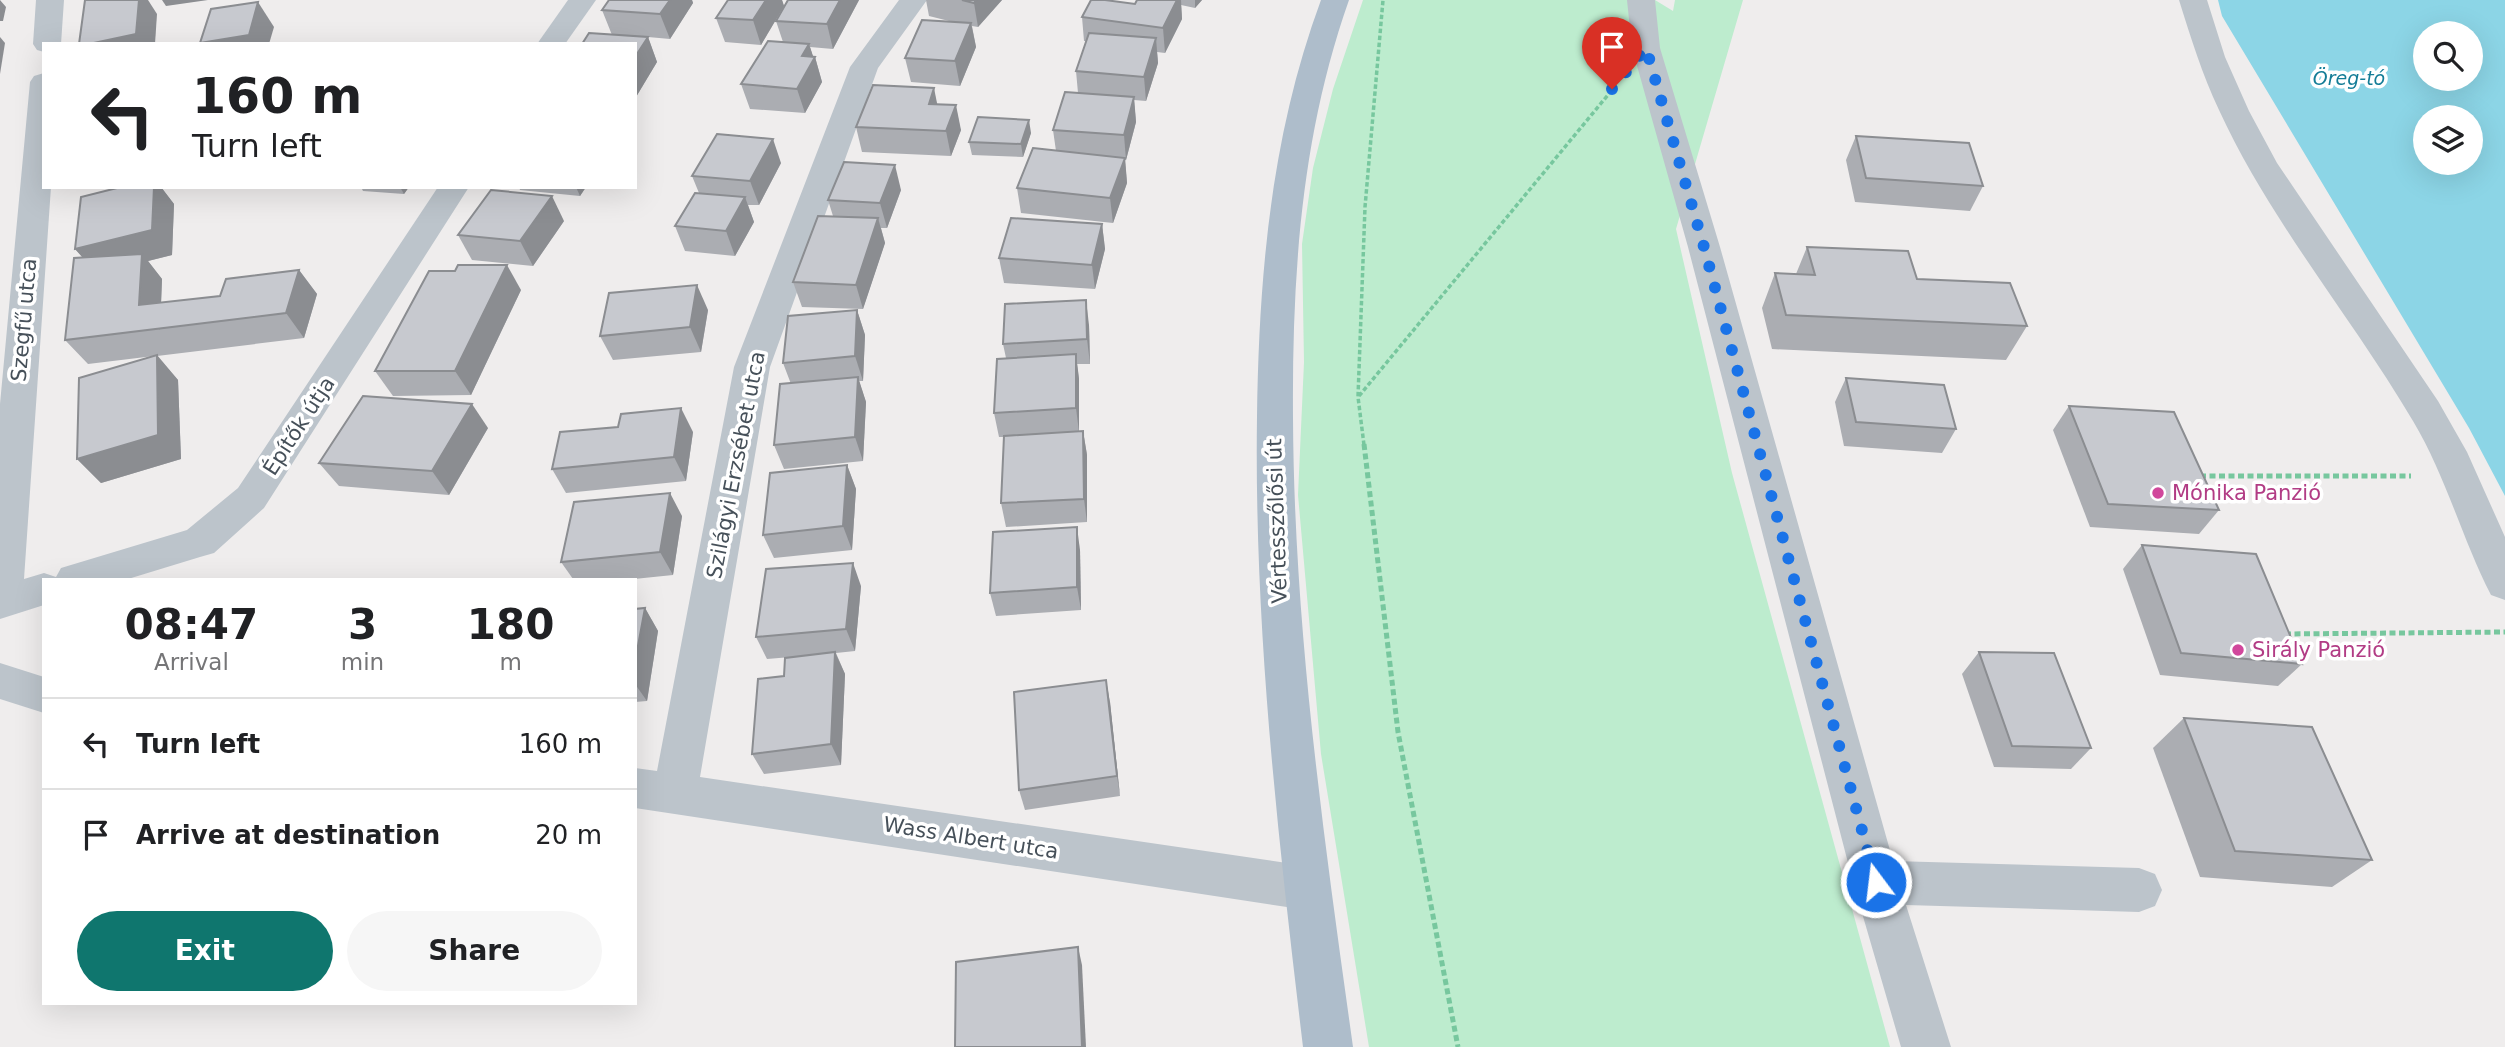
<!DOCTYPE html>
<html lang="en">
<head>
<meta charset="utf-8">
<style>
	body { margin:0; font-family:"DejaVu Sans",sans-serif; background:#f6f6f6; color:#202124; height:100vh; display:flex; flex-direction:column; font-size:26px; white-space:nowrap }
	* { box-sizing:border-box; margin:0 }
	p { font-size:23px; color:#757577 }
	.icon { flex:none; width:38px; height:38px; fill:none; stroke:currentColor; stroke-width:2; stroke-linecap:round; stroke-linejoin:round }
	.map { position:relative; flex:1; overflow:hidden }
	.drawer { position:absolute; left:42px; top:578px; width:595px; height:427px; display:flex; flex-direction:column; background:#fff; border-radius:0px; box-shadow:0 7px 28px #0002 }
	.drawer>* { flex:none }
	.guide { position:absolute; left:42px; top:42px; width:595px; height:147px; border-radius:0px; box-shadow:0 7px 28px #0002; background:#fff; color:#202124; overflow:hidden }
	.controls { position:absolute; left:2413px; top:21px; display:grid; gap:14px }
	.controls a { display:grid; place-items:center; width:70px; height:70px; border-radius:50%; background:#fff; box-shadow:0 7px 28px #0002; font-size:35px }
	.pin { position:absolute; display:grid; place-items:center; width:60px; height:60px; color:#fff; margin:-72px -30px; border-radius:50% 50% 50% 0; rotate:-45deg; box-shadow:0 0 7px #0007 }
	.pin .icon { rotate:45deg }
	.me { position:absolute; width:77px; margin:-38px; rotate:345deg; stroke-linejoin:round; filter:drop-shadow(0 0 5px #0008) }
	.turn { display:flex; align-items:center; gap:24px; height:147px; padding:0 35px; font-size:32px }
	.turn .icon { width:91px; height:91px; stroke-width:2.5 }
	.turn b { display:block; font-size:49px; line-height:60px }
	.eta { display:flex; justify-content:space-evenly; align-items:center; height:119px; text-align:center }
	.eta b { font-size:42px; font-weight:600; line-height:49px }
	.action { display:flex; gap:14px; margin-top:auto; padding:14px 35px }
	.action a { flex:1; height:80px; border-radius:42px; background:#0f766e; color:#fff; font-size:28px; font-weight:600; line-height:80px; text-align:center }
	.action a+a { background:#f6f6f6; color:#202124 }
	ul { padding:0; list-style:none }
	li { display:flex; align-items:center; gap:21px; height:91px; padding:0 35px; border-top:2px solid #e0e0e0 }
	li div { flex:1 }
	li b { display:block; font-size:26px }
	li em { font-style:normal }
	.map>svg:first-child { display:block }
	.green { fill:#bdecce }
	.water { fill:#8cd5e6; fill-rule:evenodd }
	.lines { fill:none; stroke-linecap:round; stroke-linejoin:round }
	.path-far1 { stroke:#77c79e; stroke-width:3.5; stroke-dasharray:4.5 2.5; stroke-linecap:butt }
	.path { stroke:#77c79e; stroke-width:5; stroke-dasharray:6 3.5; stroke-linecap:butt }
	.minor { fill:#bcc4cb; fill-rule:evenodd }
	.major { fill:#aebdcb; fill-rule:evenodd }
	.wall { fill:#abadb2 }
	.shaded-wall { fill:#8b8d91 }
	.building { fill:#c7c9cf; stroke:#8b8d91; stroke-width:2 }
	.route { stroke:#1a73e8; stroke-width:12; stroke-dasharray:0 21.6 }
	.hotel-dot { fill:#d1479c; stroke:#fff; stroke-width:2.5 }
	.labels { text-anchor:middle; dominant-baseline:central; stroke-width:7; stroke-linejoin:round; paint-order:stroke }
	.far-water-label { font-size:19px; font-style:italic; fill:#147d97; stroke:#fff }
	.street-label { font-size:21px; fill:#465059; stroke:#fff }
	.hotel-label { font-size:21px; fill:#b23c85; stroke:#fff; text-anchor:start }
</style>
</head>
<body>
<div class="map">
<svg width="2505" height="1047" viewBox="0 0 2505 1047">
	<rect width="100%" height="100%" fill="#efeded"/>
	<!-- green -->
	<polygon class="green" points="1363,0 1655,0 1673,11 1675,0 1743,0 1676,229 1732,473 1890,1047 1369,1047 1321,754 1298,495 1304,362 1302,244 1313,168 1333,89"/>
	<!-- water -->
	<path class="water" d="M2218 0H2505V496L2469 428 2222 16ZM2426 33H2471V79H2426ZM2426 117H2471V163H2426Z"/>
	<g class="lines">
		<!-- path-far1 -->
		<g class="path-far1">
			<polyline points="1359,396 1617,84"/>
			<polyline points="1364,445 1358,397 1365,207 1383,0"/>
		</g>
		<!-- path -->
		<g class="path">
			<polyline points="1364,444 1398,732 1458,1047"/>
			<polyline points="2200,476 2411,476"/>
			<polyline points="2285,634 2505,632"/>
		</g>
		<!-- minor -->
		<g class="minor">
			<polygon points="36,0 64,0 61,44 44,44 44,52 37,50 33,44"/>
			<polygon points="568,0 596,0 565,44 537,44"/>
			<polygon points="899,0 927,0 878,68 770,367 700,777 1307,866 1323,872 1330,888 1323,904 1307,910 635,808 635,768 657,771 734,367 850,67"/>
			<polygon points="1627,0 1655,0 1660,48 1720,247 1893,861 2139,868 2155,874 2162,890 2155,906 2139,912 1906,905 1951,1047 1901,1047 1853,882 1688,247 1632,48"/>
			<path d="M2179 0H2207L2225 57 2249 111 2277 163 2438 401 2467 452 2505 537V600L2491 595C2462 539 2446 476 2413 421 2351 316 2270 221 2219 110 2202 74 2191 38 2179 0Z"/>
			<polygon points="44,73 44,187 51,187 24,579 44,573 56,577 61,568 187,530 238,488 438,187 469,187 264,508 214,553 200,557 128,579 44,579 44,605 0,619 0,404 30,82 34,76"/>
			<polygon points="0,663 44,677 44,713 0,699"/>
		</g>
		<!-- major -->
		<path class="major" d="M1321 0H1349C1301 136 1292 275 1293 418 1294 629 1324 839 1353 1047H1303C1278 838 1254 628 1257 417 1259 274 1271 135 1321 0Z"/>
	</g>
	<!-- wall -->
	<g class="wall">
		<polygon points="609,0 692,0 693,3 670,39 648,37 657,62 636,97 635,97 635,44 612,35 602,10"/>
		<polygon points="728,0 782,0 784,6 761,45 725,42 716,18"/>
		<polygon points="788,0 859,0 833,49 810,47 813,57 815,57 822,82 805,113 750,109 741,84 783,42 776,21"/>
		<polygon points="926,0 1002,0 978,27 972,26 976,47 960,86 911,82 905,58 953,22 929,16"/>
		<polygon points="1137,0 1202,0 1195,8 1181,5 1182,19 1165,53 1157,52 1158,63 1146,101 1134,100 1136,122 1126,160 1125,160 1127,183 1113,223 1021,213 1017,188 1056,151 1053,130 1078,93 1076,71 1086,41 1084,41 1082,17 1135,4"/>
		<polygon points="938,104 961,130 951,156 862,152 856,127"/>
		<polygon points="1031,133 1023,157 972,155 969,142"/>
		<polygon points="1856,136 1983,186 1970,211 1855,202 1846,160"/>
		<polygon points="781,163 759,205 748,205 754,222 735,256 685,251 675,226 699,193 692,176"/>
		<polygon points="121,187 161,187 174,204 172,255 148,261 162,279 161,303 220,296 299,270 317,294 304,338 157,356 178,380 181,459 101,483 77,459 154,356 88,364 65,340 83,257 75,249"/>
		<polygon points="361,187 409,187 404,194 363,191"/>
		<polygon points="519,187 586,187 580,196 520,190"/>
		<polygon points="901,190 887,228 881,228 885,243 863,309 802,307 793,282 833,216 828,200"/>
		<polygon points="564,221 533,266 472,260 458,235"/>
		<polygon points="1102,224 1105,249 1095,289 1004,283 999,258"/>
		<polygon points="1807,247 1917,279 2027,326 2006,360 1772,349 1762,308 1775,273 1796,274"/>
		<polygon points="521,290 471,395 393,396 375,371"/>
		<polygon points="708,310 701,352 613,360 600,336"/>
		<polygon points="857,310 865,335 863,381 859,381 866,402 863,461 784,469 774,445 791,384 783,363"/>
		<polygon points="1089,325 1090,364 1077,364 1079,379 1079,431 1083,431 1087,455 1087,522 1006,527 1001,503 1004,437 999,437 994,413 1006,358 1003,344"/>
		<polygon points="1846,378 1956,429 1942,453 1844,446 1835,402"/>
		<polygon points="2069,406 2219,510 2199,534 2090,527 2053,430"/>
		<polygon points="488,428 449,495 339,486 319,463"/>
		<polygon points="693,432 686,481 566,493 552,469"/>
		<polygon points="847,465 856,489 852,550 774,558 763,535"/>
		<polygon points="682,516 673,575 634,579 573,579 561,562"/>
		<polygon points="2142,545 2302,664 2278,686 2160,675 2123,569"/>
		<polygon points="1080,550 1081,610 996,616 990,593"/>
		<polygon points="861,586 855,651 836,653 845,674 841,765 764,774 752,754 791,657 767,659 756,637"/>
		<polygon points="645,608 658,631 647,701 635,702 635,609"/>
		<polygon points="1979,652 2091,748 2071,769 1994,767 1962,674"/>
		<polygon points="1110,702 1120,796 1025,810 1019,790"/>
		<polygon points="2184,718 2372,860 2332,887 2200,877 2153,748"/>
	</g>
	<!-- shaded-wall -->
	<g class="shaded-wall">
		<polygon points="0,0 6,7 3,21 0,21"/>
		<polygon points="139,0 148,0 157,14 155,44 89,44"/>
		<polygon points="162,0 208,0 166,6"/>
		<polygon points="670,0 692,0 693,3 670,39 660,14"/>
		<polygon points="766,0 782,0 784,6 761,45 753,20"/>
		<polygon points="840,0 859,0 833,49 827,24"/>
		<polygon points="976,0 1002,0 978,27 974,3"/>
		<polygon points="1177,0 1181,0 1182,19 1165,53 1163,28"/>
		<polygon points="1195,0 1202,0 1195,8"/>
		<polygon points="258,2 274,27 269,44 201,44 200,43"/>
		<polygon points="971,23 976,47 960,86 955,61"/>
		<polygon points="0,37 5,43 0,74"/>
		<polygon points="648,37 657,62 636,97 635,94 635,57"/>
		<polygon points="1156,38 1158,63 1146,101 1144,77"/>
		<polygon points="809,44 814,59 815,57 822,82 805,113 797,89 802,56"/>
		<polygon points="934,88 939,113 929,104"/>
		<polygon points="1134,97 1136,122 1126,160 1124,135"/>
		<polygon points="956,105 961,130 951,156 946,131"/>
		<polygon points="1029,120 1031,133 1023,157 1021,144"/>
		<polygon points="773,139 781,163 759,205 750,181"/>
		<polygon points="1125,158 1127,183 1113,223 1110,198"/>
		<polygon points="895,165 901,190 887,228 880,203"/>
		<polygon points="154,187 161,187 174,204 172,255 148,261 162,279 160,330 139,305 97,274 75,249"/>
		<polygon points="400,187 409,187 404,194"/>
		<polygon points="576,187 586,187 580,196"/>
		<polygon points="552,196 564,221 533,266 520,241"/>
		<polygon points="745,197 754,222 735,256 726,231"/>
		<polygon points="878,218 885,243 863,309 856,285"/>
		<polygon points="1102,224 1105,249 1095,289 1092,265"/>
		<polygon points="507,265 521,290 471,395 455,371"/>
		<polygon points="299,270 317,294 304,338 286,313"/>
		<polygon points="697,285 708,310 701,352 690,327"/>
		<polygon points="1086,300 1089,325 1090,364 1087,339"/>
		<polygon points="857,310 865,335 863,381 855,356"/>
		<polygon points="1076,354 1079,379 1079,432 1076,408"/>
		<polygon points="157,355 178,380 181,459 101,483 77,459"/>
		<polygon points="858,377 866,402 863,461 855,437"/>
		<polygon points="472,404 488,428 449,495 432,471"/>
		<polygon points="681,408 693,432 686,481 674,457"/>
		<polygon points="1083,431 1087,455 1087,522 1084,499"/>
		<polygon points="847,465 856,489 852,550 843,526"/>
		<polygon points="670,493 682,516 673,575 660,552"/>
		<polygon points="1077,527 1080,550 1081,610 1077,587"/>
		<polygon points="853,563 861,586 855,651 846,629"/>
		<polygon points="645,608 658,631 647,701 635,684 635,662"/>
		<polygon points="835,652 845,674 841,765 831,744"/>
		<polygon points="1106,680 1110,702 1120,796 1117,776"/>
		<polygon points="1078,947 1082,965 1086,1047 1082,1047"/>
	</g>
	<!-- building -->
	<g class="building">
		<polygon points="85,0 139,0 136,34 89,44 79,44"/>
		<polygon points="609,0 670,0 660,14 602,10"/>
		<polygon points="728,0 766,0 753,20 716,18"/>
		<polygon points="788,0 840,0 827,24 776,21"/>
		<polygon points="962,0 976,0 974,3"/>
		<polygon points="1091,0 1105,0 1135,4 1137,0 1177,0 1163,28 1082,17"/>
		<polygon points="258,2 249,35 200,43 211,9"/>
		<polygon points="922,20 971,23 955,61 905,58"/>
		<polygon points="589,33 648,37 635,57 635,44 582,44"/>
		<polygon points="1089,33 1156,38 1144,77 1076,71"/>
		<polygon points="768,41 809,44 802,56 815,57 797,89 741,84"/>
		<polygon points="873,85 934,88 929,104 956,105 946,131 856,127"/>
		<polygon points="1065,92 1134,97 1124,135 1053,130"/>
		<polygon points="978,117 1029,120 1021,144 969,142"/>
		<polygon points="717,134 773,139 750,181 692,176"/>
		<polygon points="1856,136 1969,143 1983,186 1866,178"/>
		<polygon points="1033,148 1125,158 1110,198 1017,188"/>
		<polygon points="844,162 895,165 880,203 828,200"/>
		<polygon points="121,187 154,187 152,230 75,249 81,197"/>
		<polygon points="491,190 552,196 520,241 458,235"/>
		<polygon points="695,193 745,197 726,231 675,226"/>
		<polygon points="818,216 878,218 856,285 793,282"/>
		<polygon points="1011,218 1102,224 1092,265 999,258"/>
		<polygon points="1807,247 1908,251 1917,279 2010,283 2027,326 1786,315 1775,273 1815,275"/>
		<polygon points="142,254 139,305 220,296 226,279 299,270 286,313 65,340 74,258"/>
		<polygon points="458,265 507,265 455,371 375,371 429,271 455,271"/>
		<polygon points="697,285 690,327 600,336 609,293"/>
		<polygon points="1086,300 1087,339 1003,344 1005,304"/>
		<polygon points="857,310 855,356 783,363 788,316"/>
		<polygon points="1076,354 1076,408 994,413 997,359"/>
		<polygon points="157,355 158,435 77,459 79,378"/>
		<polygon points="858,377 855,437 774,445 780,384"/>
		<polygon points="1846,378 1944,385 1956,429 1856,422"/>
		<polygon points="363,396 472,404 432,471 319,463"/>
		<polygon points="2069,406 2174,412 2219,510 2108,504"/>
		<polygon points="681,408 674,457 552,469 560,432 618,427 621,414"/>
		<polygon points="1083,431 1084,499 1001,503 1004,436"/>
		<polygon points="847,465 843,526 763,535 770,473"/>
		<polygon points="670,493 660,552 561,562 574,502"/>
		<polygon points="1077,527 1077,587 990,593 993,532"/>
		<polygon points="2142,545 2256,554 2302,664 2181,653"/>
		<polygon points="853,563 846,629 756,637 766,569"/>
		<polygon points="645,608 635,662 635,609"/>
		<polygon points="835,652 831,744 752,754 758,679 784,676 785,658"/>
		<polygon points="1979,652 2054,653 2091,748 2012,746"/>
		<polygon points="1106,680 1117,776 1019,790 1014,692"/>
		<polygon points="2184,718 2312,727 2372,860 2235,851"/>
		<polygon points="1078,947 1082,1047 955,1047 956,962"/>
	</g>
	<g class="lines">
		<!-- route -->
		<polyline class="route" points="1612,89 1646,48 1704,247 1876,882"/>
	</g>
	<!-- markers -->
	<g class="hotel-dot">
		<circle cx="2158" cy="493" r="7"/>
		<circle cx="2238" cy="650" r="7"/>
	</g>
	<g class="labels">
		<!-- far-water labels -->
		<g class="far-water-label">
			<text x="2349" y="78">Öreg-tó</text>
		</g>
		<!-- street labels -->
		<g class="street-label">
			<text transform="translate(24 320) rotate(-85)">Szegfű utca</text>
			<text transform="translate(299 426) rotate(-57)">Építők útja</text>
			<text transform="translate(736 465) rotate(-79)">Szilágyi Erzsébet utca</text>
			<text transform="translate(1277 521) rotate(-92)">Vértesszőlősi út</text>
			<text transform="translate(971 838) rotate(9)">Wass Albert utca</text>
		</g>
		<!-- hotel labels -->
		<g class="hotel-label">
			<text x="2172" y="493">Mónika Panzió</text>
			<text x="2252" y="650">Sirály Panzió</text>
		</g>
	</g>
</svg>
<div class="controls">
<a><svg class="icon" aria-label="search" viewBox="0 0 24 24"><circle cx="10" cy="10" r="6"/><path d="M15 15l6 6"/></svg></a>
<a><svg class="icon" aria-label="layers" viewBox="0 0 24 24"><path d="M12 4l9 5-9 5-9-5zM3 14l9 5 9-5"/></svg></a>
</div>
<div class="pin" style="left:1612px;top:89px;background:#d93025"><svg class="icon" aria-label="arrive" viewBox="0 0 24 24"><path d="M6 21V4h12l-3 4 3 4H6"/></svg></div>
<svg class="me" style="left:1876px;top:882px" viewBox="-20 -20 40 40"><circle r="17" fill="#1a73e8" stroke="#fff" stroke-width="3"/><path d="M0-11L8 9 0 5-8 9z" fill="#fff"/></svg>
<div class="guide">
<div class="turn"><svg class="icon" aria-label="left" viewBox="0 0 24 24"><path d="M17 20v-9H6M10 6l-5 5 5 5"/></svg><div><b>160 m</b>Turn left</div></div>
</div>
<section class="drawer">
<div class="eta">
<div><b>08:47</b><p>Arrival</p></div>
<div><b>3</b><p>min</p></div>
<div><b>180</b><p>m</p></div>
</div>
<ul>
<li><svg class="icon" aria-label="left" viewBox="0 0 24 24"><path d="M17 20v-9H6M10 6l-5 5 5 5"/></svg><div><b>Turn left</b></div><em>160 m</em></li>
<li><svg class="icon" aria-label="arrive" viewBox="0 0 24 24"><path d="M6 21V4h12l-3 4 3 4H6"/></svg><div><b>Arrive at destination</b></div><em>20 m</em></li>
</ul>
<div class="action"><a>Exit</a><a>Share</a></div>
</section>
</div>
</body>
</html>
